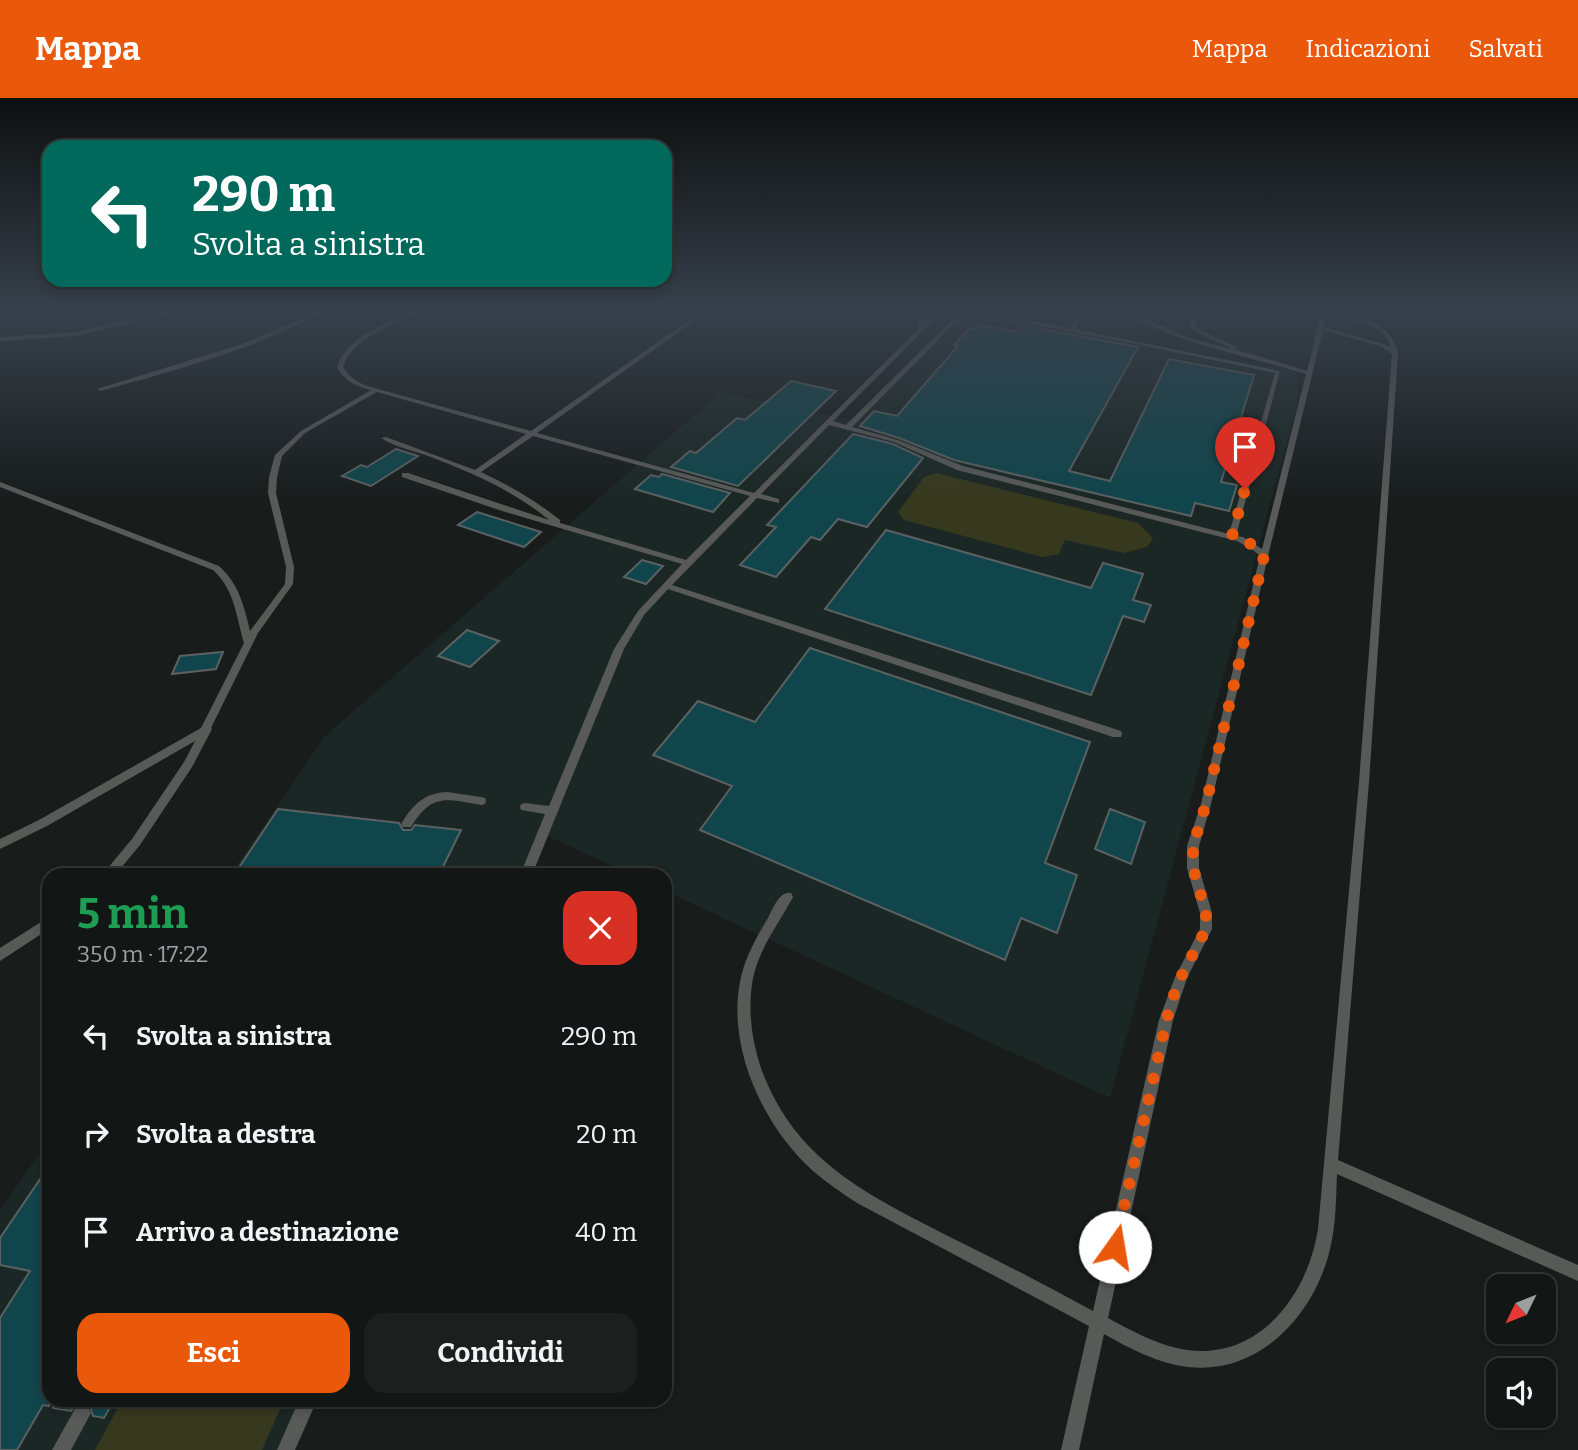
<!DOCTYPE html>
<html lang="it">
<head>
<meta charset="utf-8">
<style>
	body { margin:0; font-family:Bitter,serif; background:#1b1f1e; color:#f1f3f6; height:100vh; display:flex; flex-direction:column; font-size:26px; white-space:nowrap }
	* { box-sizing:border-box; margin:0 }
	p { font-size:23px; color:#9c9fa0 }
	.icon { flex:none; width:38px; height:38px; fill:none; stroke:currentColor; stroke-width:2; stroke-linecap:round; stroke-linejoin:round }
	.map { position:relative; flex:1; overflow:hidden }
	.side { position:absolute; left:42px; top:770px; width:630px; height:539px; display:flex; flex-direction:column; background:#121615; border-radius:21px; box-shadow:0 4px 10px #0003,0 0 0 2px #313534 }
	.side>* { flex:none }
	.top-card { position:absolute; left:42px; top:42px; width:630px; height:147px; border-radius:21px; box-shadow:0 4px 10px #0003,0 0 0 2px #313534; background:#00695c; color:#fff; overflow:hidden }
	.needle { width:46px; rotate:227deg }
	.tools { position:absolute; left:1486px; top:1176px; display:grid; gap:14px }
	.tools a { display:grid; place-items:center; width:70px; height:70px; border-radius:14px; background:#121615; box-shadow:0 4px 10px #0003,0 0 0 2px #313534; font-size:35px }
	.pin { position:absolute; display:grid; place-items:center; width:60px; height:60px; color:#fff; margin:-72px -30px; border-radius:50% 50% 50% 0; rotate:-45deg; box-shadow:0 0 7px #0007 }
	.pin .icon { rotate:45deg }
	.me { position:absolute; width:77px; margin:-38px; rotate:13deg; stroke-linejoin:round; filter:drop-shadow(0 0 5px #0008) }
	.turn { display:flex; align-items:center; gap:24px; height:147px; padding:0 35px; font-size:32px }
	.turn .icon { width:91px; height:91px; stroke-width:2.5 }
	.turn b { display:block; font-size:49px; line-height:60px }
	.round { display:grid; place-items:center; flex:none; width:74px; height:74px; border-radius:21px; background:#1b1f1e }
	.head { display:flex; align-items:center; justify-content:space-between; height:119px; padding:0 35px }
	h1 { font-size:42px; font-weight:700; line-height:52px; color:#1e9e55 }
	.button { display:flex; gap:14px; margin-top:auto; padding:14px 35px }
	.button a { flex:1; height:80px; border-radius:21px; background:#ea580c; color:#fff; font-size:28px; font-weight:700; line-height:80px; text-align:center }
	.button a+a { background:#1b1f1e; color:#f1f3f6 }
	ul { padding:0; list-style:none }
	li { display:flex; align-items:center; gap:21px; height:98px; padding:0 35px }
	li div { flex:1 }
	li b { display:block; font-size:26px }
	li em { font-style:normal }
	header { display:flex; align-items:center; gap:42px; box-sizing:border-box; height:98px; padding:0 35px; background:#ea580c; color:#fff }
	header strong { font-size:33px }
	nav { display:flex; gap:38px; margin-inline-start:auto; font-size:24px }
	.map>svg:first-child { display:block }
	.built { fill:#1b2724 }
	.green { fill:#37391e }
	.building { fill:#10454b; stroke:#5b6162; stroke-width:2 }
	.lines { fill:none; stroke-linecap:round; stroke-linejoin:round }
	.lane { fill:#585a58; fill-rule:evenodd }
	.street { fill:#585a58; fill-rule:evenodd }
	.route { stroke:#ea580c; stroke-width:12; stroke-dasharray:0 21.6 }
</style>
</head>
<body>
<header>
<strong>Mappa</strong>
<nav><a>Mappa</a><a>Indicazioni</a><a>Salvati</a></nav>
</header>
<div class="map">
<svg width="1578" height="1352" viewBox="0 0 1578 1352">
	<rect width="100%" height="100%" fill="#181d1c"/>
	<!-- built -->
	<g class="built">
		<polygon points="0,212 126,212 0,240"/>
		<polygon points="968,217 996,218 1297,273 1298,302 1110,1000 665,793 665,777 632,777 543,736 526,777 230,777 325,638 721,294 854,323 952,224"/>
		<polygon points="49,1041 49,1302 308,1302 286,1352 0,1352 0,1113"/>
	</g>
	<!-- green -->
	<g class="green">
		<polygon points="936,375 1138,425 1153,440 1147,449 1124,455 1065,442 1059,456 1042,459 904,422 898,414 924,379"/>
		<polygon points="122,1302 284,1302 262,1352 95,1352"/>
	</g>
	<!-- building -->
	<g class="building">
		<polygon points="981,227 1015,234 1021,227 1138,249 1069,373 1110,383 1169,261 1254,277 1221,384 1237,387 1229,413 1195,405 1191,418 954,362 899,340 860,328 874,313 897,318 958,248 954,247 969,230 977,231"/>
		<polygon points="791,283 836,293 738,388 671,369 690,353 696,355 737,320 745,322"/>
		<polygon points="853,336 893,346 923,360 867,429 838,421 820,442 811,439 776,479 740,467 776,429 767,427"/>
		<polygon points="396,351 418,358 371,388 342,378 361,367 367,369"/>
		<polygon points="662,376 730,395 713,414 635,391 651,377 659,379"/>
		<polygon points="477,414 541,434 524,449 458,427"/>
		<polygon points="886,432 1091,490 1103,465 1143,476 1133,502 1151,507 1144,524 1123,518 1091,597 825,511"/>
		<polygon points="642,462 663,468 646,486 624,479"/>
		<polygon points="467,532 499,543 470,569 438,558"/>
		<polygon points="810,550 1090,644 1045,765 1077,777 1057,835 1021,820 1005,862 700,732 732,688 653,657 698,603 755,624"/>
		<polygon points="223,554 216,571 172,576 180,558"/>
		<polygon points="278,711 399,725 403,732 411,732 415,727 461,732 439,777 234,777"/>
		<polygon points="1110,711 1145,724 1131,766 1095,751"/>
		<polygon points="49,1068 49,1308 43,1307 17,1352 0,1352 0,1220 30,1173 0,1167 0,1140"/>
		<polygon points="54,1302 114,1302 104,1320 93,1318 90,1308 83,1304 75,1307 71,1313 53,1310"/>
	</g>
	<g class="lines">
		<!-- lane -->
		<g class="lane">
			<polygon points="171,212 182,212 76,238 0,243 0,239 76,234"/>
			<path d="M317 212H325C304 226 279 235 256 245 205 264 152 279 100 293L97 291 239 247 294 224Z"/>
			<path d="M413 212H421C395 228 354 237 343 269 349 279 357 284 367 288L531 333 703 212H710L537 335 754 395 918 231 917 212H923V225L937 212H943L923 234 921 235 833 323 846 327 951 223 968 215 996 216 1069 230 1079 217V212H1085V217L1074 231 1280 273 1236 438 1243 439 1262 451 1306 276C1244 257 1177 246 1120 212H1128L1191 241 1252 256 1307 273 1322 212H1328L1327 215C1357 220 1390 220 1398 255L1369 684 1338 1062 1578 1167V1183L1337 1076C1336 1101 1336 1127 1330 1151 1315 1216 1260 1277 1188 1269 1159 1266 1129 1250 1104 1236L1079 1352H1061L1089 1228 857 1105C842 1095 827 1085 813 1073 764 1029 727 951 740 884 744 861 756 840 768 820 773 811 779 793 791 795L793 799C778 827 757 853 752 886 748 914 752 943 761 970 796 1067 875 1100 960 1144 1005 1166 1049 1189 1093 1213L1159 922 1175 879 1200 831V815L1187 770V748L1201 706 1260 458 1253 452 1237 443 957 372 894 344 829 327 761 396 779 401V405L757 400 672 487 1121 633 1122 636 1121 639H1113L668 491 644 517 624 551 532 777H520L545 716 521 712 520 709 521 706 525 705 549 708 614 551 638 513 682 466 502 413 402 379V375H408L549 422C514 393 473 375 431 359 415 353 395 349 381 340L386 339 475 372 526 336 377 294 305 335 282 358 277 379 276 395 294 469 293 486 258 535 211 630 212 631 192 669 140 747 115 777H102L132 741 184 664 195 643 47 728 0 751V741L39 722 201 630 244 545C236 518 235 492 213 472L0 389V384L219 468C239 486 244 508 250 533L285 486 286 469 268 395 269 379 275 357 301 333 371 292C355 288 345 283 337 269 347 238 386 226 413 212ZM1326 218C1348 222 1385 223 1391 250L1386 247 1324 229ZM969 219 996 220 1136 246 1275 275 1229 436 963 368 898 342 852 329 955 225ZM1323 232 1382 249 1392 256 1359 684 1318 1131C1308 1196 1260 1262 1187 1252 1159 1248 1132 1233 1108 1220L1173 922 1187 880 1212 831V815L1199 770V748L1211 706 1268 458ZM533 338 750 398 686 462 560 425V422C535 402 510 388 481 374Z"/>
			<polygon points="1194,214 1197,216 1196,229 1198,231 1237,249 1237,251 1233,251 1194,233 1190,229 1191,216"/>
			<path d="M447 694 481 699 485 700 486 703 485 706 481 707C446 701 432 695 411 729H403L401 726 403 723C414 705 426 695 447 694Z"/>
			<polygon points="49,819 49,831 0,863 0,850"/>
			<polygon points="299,1302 317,1302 295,1352 277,1352"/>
			<polygon points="82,1306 88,1309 91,1315 71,1352 52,1352 76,1309"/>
		</g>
		<!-- street -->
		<polygon class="street" points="1310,212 1323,212 1329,216 1324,219"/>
	</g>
	<!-- sky -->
	<linearGradient id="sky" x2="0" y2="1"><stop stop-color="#0d100f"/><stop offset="0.53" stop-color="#37404b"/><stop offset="1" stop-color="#37404b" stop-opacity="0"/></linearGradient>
	<rect width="1578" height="402" fill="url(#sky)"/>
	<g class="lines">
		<!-- route -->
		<polyline class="route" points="1115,1149 1170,907 1181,879 1206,831 1206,815 1193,770 1193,748 1206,706 1264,458 1251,446 1232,438 1245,391"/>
	</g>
</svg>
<div class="tools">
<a><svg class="needle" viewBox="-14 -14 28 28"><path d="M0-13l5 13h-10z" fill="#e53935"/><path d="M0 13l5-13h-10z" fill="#9c9fa0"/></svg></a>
<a><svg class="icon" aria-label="sound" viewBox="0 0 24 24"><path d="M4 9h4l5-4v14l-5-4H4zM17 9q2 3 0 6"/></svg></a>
</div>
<div class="pin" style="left:1245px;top:391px;background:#d93025"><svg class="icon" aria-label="arrive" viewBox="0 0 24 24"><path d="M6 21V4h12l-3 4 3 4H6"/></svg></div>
<svg class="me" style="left:1115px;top:1149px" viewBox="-20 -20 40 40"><circle r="19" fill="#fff"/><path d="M0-13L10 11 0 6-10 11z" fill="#ea580c"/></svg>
<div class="top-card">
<div class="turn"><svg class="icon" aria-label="left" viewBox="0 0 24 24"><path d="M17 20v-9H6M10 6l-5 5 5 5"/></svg><div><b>290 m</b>Svolta a sinistra</div></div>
</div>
<section class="side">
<div class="head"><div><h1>5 min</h1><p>350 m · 17:22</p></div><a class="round" style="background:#d93025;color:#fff"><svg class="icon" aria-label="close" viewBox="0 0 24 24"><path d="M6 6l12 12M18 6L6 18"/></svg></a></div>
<ul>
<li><svg class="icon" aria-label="left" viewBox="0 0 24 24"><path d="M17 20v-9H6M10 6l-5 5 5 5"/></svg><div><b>Svolta a sinistra</b></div><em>290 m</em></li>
<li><svg class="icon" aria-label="right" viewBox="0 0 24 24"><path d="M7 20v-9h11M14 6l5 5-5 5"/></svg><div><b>Svolta a destra</b></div><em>20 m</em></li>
<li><svg class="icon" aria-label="arrive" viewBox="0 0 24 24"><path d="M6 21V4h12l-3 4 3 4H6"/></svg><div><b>Arrivo a destinazione</b></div><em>40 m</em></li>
</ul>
<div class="button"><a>Esci</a><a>Condividi</a></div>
</section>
</div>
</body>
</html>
